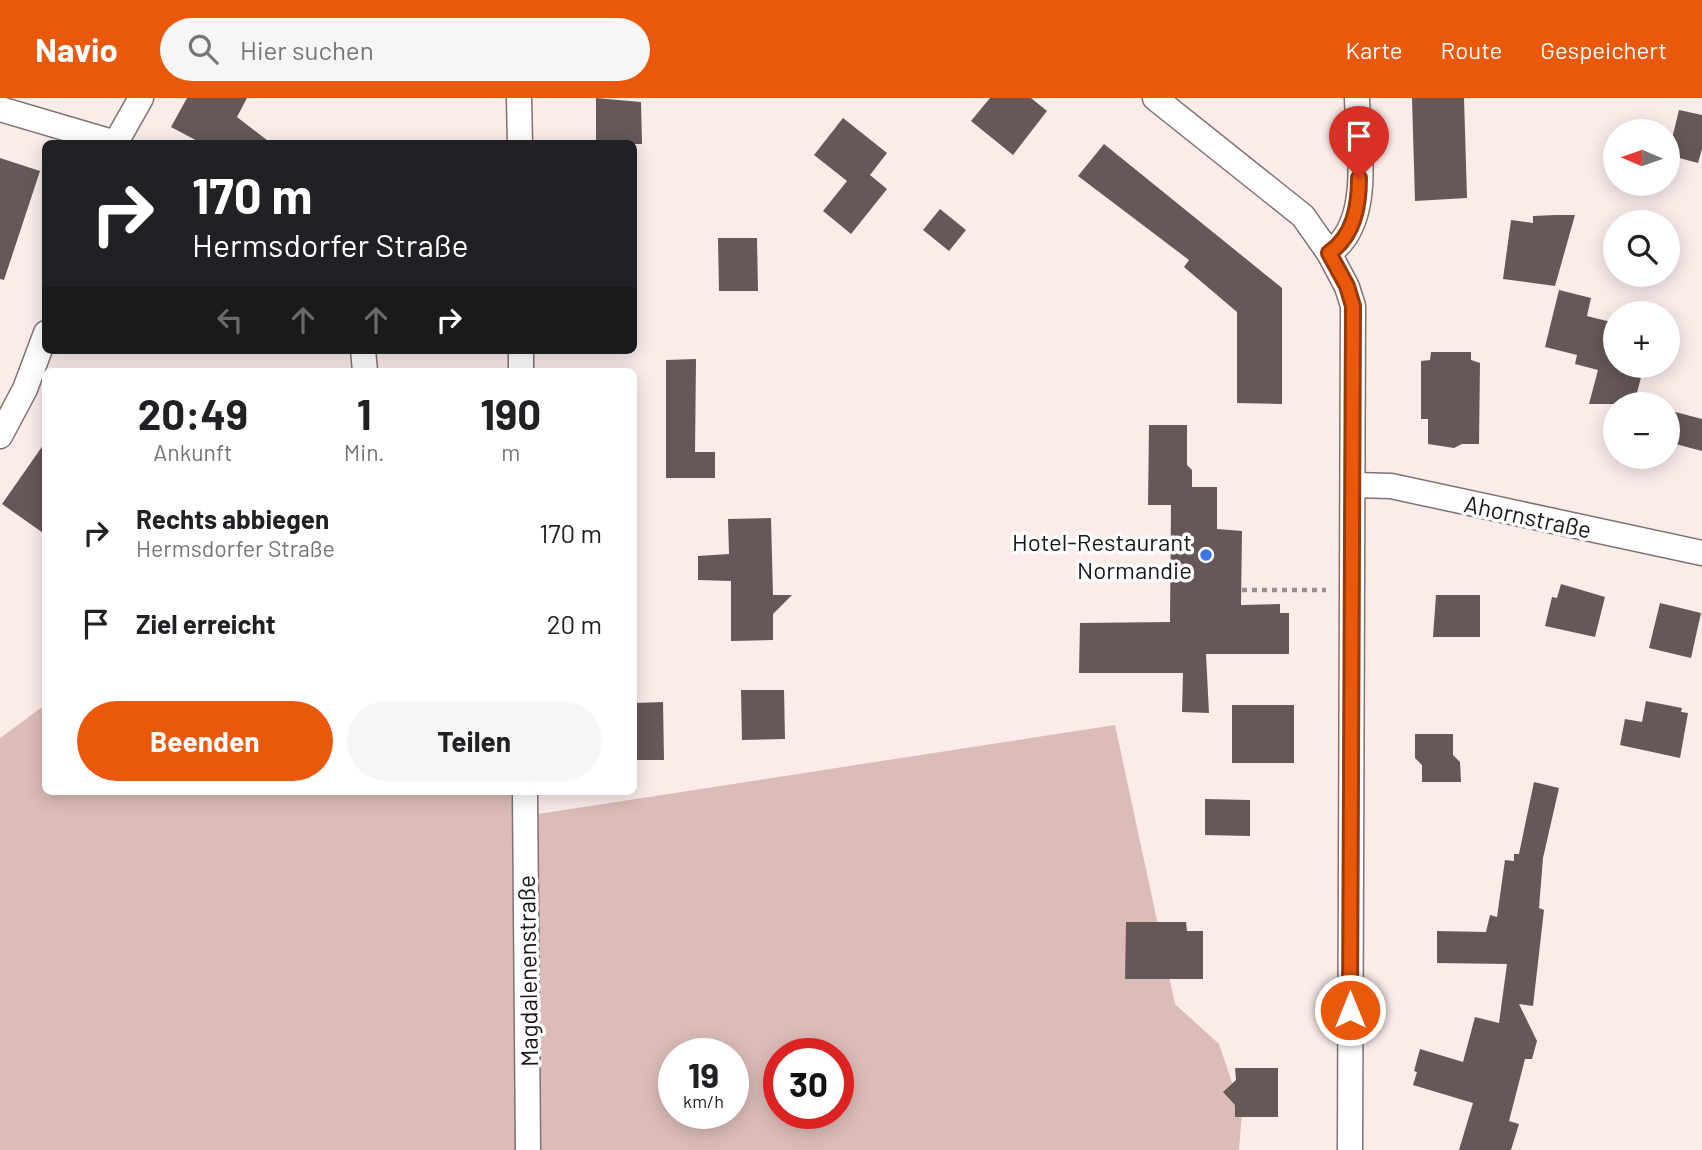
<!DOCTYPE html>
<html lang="de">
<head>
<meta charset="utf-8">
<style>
	body { margin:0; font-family:Barlow,sans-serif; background:#f6f6f6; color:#202124; height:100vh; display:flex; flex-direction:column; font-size:26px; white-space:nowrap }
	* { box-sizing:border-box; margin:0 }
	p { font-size:23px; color:#757577 }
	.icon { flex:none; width:38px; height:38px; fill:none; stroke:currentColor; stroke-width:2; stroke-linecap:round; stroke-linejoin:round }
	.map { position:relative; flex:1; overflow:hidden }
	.panel { position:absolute; left:42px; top:270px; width:595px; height:427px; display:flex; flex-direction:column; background:#fff; border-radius:10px; box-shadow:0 4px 18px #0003 }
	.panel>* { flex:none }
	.hud { position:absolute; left:42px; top:42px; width:595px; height:214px; border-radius:10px; box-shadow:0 4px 18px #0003; background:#202124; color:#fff; overflow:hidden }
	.needle { width:46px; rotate:272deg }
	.fabs { position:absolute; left:1603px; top:21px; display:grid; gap:14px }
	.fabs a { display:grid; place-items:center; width:77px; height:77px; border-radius:50%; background:#fff; box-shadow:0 4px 18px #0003; font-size:35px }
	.speed { position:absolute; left:658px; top:940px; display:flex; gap:14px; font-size:35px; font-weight:700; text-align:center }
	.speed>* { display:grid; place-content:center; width:91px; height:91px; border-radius:50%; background:#fff; box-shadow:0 4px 18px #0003; line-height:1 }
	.speed small { font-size:18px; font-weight:400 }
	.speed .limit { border:10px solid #d22; background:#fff; color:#111 }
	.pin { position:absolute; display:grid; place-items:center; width:60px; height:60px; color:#fff; margin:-72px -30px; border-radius:50% 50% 50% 0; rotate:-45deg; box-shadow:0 0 7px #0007 }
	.pin .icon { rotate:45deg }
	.me { position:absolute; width:77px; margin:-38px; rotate:0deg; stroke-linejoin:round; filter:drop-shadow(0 0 5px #0008) }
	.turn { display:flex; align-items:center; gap:24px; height:147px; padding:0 35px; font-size:32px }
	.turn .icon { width:91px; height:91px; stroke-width:2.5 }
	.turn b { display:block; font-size:49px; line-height:60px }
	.lanes { display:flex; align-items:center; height:66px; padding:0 35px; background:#0003; justify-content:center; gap:35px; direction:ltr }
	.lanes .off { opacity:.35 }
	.eta { display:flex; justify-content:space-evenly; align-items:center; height:119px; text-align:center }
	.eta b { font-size:42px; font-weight:700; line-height:49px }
	.button { display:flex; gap:14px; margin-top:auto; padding:14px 35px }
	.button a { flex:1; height:80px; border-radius:42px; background:#ea580c; color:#fff; font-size:28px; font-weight:700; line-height:80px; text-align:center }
	.button a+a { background:#f6f6f6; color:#202124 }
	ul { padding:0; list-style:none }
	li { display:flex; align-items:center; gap:21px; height:91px; padding:0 35px }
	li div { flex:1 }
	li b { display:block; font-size:26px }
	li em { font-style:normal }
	header { display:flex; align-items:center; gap:42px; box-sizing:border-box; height:98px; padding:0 35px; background:#ea580c; color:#fff }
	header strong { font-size:33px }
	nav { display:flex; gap:38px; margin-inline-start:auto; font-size:24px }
	.search { width:490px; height:63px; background:#f6f6f6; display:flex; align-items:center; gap:18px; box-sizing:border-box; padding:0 24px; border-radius:38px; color:#757577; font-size:26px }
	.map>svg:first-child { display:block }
	.green { fill:#dcbcb8; fill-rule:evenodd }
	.building { fill:#655857 }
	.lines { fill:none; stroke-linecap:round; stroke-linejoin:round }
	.street-casing { stroke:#7f7271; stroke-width:27 }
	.path { stroke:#9b908f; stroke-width:4.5; stroke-dasharray:5 5; stroke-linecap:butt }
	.street { stroke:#fff; stroke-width:24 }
	.route-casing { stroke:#983908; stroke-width:18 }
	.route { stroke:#ea580c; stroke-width:12 }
	.poi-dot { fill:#4075e6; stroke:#fdfdfd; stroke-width:2.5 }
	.labels { text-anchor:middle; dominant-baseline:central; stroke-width:7; stroke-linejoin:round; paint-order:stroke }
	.street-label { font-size:24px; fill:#1b1616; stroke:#fdfdfd }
	.poi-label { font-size:24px; fill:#1b1616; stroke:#fdfdfd; text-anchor:end }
</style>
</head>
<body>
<header>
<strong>Navio</strong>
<div class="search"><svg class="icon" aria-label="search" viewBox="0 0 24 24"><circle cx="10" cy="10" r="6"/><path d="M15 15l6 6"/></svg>Hier suchen</div>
<nav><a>Karte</a><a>Route</a><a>Gespeichert</a></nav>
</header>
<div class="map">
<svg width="1702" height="1052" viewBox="0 0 1702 1052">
	<rect width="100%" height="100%" fill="#fbecea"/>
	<!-- green -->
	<path class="green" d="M45 607 46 693H525V718L1115 627 1175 906 1219 946 1242 1014 1239 1052H0V640ZM674 956H733V1015H674ZM779 956H838V1015H779Z"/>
	<!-- building -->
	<g class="building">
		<polygon points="187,0 247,0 237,19 272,46 203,46 171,29"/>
		<polygon points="596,0 641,4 642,46 596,46"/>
		<polygon points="990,0 1031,0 1047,13 1013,57 971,23"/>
		<polygon points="1412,0 1464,0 1467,100 1415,103"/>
		<polygon points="1679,12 1702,17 1702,51 1698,65 1668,57"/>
		<polygon points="843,20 887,55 870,77 887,91 851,136 823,113 847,83 814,57"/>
		<polygon points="1104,46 1282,190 1282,306 1237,305 1237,214 1184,169 1189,162 1078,78"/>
		<polygon points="0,60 40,73 4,182 0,181"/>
		<polygon points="940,111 966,132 949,153 923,132"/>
		<polygon points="1555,117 1575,117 1555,188 1503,181 1511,122 1533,125 1533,118"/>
		<polygon points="718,140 757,140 758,193 719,193"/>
		<polygon points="1559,192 1591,200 1587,218 1615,225 1615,268 1644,268 1634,306 1589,306 1598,272 1575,266 1577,257 1545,249"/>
		<polygon points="1431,254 1471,254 1471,262 1480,265 1479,346 1462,346 1454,350 1428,346 1428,321 1421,321 1421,263 1430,262"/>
		<polygon points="696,261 695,354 715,354 715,380 666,380 666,262"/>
		<polygon points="1668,312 1702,321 1702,353 1668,344"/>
		<polygon points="1149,327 1187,327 1187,367 1192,372 1192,389 1217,389 1217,431 1242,433 1241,507 1280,506 1280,515 1289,515 1289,556 1206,556 1209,615 1182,614 1183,575 1079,575 1080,525 1170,524 1171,407 1148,407"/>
		<polygon points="46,343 46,437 2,406"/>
		<polygon points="771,420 773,497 792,497 773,516 773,542 731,543 731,483 698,482 698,458 729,456 728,421"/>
		<polygon points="1561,486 1605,499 1595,539 1545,528 1552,499 1557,500"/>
		<polygon points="1436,497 1480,497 1480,539 1433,539"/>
		<polygon points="1660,505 1701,515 1691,560 1649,550"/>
		<polygon points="741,592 784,592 785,641 742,642"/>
		<polygon points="1646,603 1682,610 1681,614 1688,615 1680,660 1620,647 1625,621 1642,624"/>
		<polygon points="663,604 664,662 634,662 634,605"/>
		<rect x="1232" y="607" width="62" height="58"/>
		<polygon points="1415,636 1453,636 1453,657 1460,664 1461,684 1422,684 1422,667 1415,660"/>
		<polygon points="1534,684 1559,690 1543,760 1539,810 1544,812 1533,908 1519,906 1537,943 1532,961 1525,961 1509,1023 1519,1026 1511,1052 1459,1052 1473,1005 1413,987 1417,974 1414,973 1420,951 1463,964 1475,919 1499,925 1507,866 1437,865 1437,833 1486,834 1490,817 1497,819 1505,762 1514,763 1514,756 1519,756"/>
		<polygon points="1205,701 1250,702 1250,738 1205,737"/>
		<polygon points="1126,824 1186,824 1187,833 1203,833 1203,881 1125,881"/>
		<polygon points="1235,970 1278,970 1278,1019 1235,1019 1235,1007 1223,994 1236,982"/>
	</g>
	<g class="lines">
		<defs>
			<g id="street">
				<polyline points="519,0 520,46"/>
				<polyline points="1155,0 1303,118 1329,155 1347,189 1353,208 1350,1052"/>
				<polyline points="0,11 119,46"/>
				<polyline points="115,46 141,0"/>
				<path d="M1329 155C1374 125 1358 47 1357 0"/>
				<polyline points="363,252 365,273"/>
				<polyline points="521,252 521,273"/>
				<polyline points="0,338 25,291 46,235"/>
				<polyline points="1354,387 1391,388 1702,455"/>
				<polyline points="525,693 528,1052"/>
			</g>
		</defs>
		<!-- street casing -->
		<use href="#street" class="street-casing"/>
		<!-- path -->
		<polyline class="path" points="1242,492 1326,492"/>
		<!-- street -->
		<use href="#street" class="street"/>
	</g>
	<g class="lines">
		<defs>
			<path id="route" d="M1350 912 1353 208 1347 188 1329 155C1354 138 1359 108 1359 80"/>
		</defs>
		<!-- route casing -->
		<use href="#route" class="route-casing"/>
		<!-- route -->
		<use href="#route" class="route"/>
	</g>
	<!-- markers -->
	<circle class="poi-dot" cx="1206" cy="457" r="7"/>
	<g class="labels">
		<!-- street labels -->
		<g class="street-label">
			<text transform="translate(1528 418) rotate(12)">Ahornstraße</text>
			<text transform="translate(527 873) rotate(-91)">Magdalenenstraße</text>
		</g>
		<!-- poi labels -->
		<g class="poi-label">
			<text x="1192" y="443">Hotel-Restaurant<tspan x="1192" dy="28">Normandie</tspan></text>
		</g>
	</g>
</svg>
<div class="fabs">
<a><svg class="needle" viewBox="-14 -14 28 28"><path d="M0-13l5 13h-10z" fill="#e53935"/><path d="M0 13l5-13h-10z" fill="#757577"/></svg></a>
<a><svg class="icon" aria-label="search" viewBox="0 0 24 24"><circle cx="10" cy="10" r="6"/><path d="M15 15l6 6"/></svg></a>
<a>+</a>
<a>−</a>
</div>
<div class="speed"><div>19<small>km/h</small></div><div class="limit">30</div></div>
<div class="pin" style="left:1359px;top:80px;background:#d93025"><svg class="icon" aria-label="arrive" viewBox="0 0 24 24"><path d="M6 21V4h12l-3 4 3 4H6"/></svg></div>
<svg class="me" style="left:1350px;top:912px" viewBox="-20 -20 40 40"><circle r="17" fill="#ea580c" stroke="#fff" stroke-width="3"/><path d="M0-11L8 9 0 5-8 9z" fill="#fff"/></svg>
<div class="hud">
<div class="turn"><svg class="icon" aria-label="right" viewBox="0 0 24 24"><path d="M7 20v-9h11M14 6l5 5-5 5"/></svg><div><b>170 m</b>Hermsdorfer Straße</div></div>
<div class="lanes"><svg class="icon off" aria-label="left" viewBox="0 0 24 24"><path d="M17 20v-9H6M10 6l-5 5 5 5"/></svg><svg class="icon off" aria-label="ahead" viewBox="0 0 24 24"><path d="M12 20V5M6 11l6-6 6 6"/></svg><svg class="icon off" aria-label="ahead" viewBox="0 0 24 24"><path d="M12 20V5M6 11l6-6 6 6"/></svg><svg class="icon" aria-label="right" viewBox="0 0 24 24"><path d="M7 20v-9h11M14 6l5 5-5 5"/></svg></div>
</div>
<section class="panel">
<div class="eta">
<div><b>20:49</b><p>Ankunft</p></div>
<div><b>1</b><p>Min.</p></div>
<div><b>190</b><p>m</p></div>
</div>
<ul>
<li><svg class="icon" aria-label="right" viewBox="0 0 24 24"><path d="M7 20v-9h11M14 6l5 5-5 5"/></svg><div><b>Rechts abbiegen</b><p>Hermsdorfer Straße</p></div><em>170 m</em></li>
<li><svg class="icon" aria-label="arrive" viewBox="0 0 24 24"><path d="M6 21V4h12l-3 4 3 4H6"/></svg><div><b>Ziel erreicht</b></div><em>20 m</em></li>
</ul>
<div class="button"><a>Beenden</a><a>Teilen</a></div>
</section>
</div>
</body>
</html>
